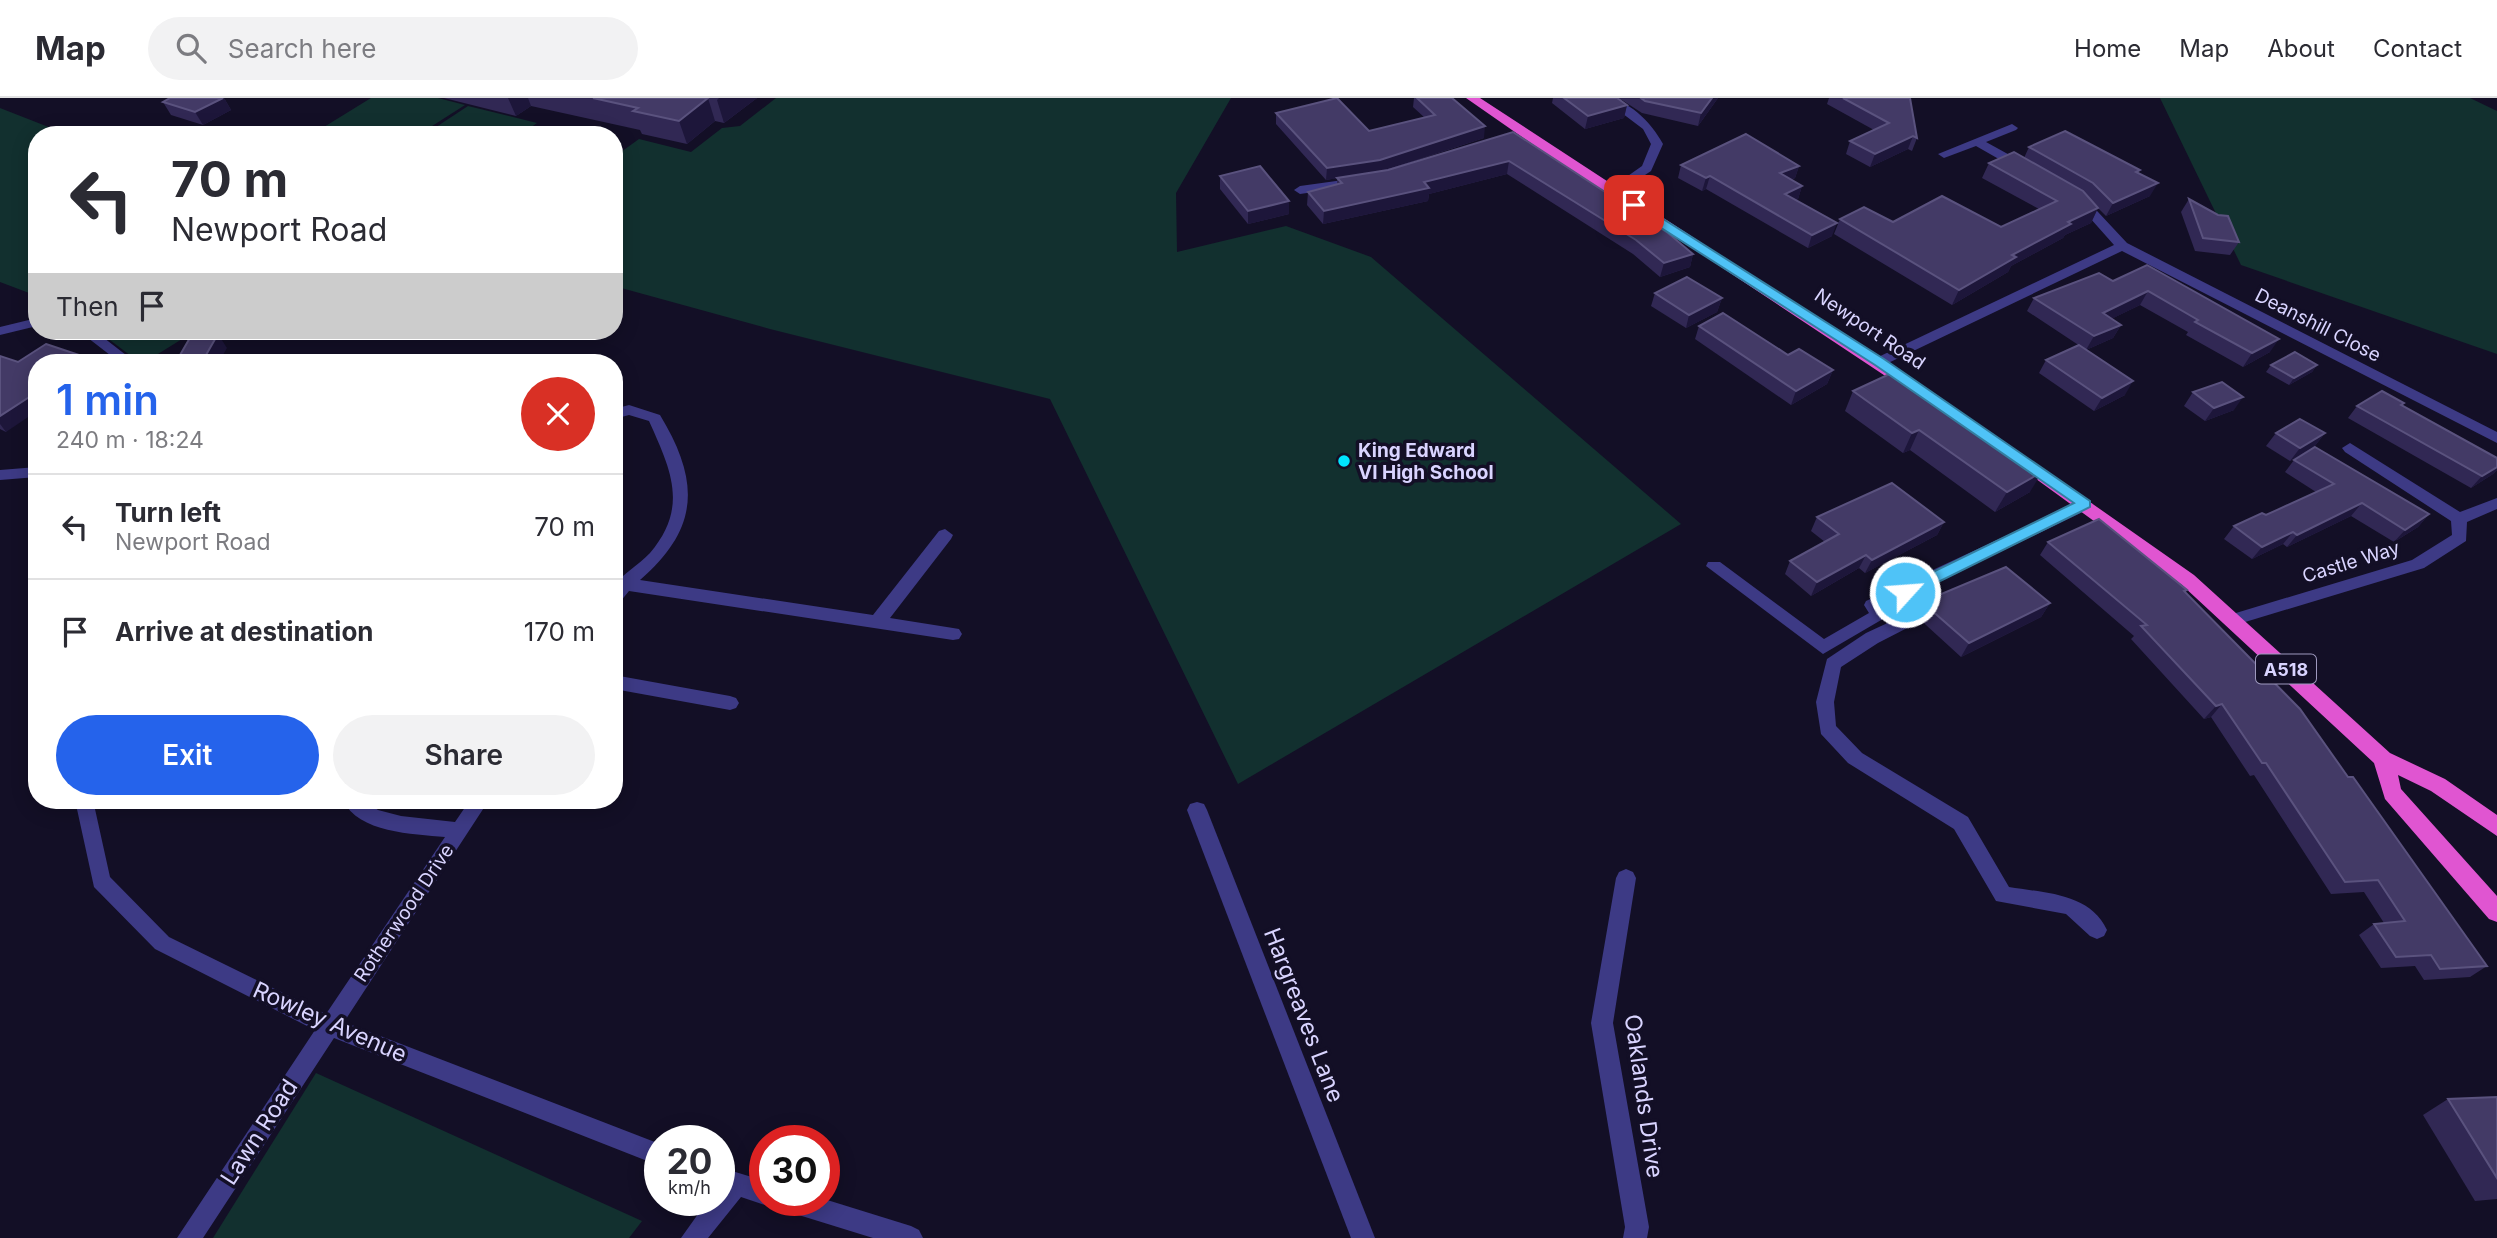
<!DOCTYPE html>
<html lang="en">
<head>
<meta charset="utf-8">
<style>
	body { margin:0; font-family:Inter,sans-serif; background:#f2f2f3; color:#2b2b33; height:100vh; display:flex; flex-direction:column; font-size:26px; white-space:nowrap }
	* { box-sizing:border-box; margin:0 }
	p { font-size:23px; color:#7c7c81 }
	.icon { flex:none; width:38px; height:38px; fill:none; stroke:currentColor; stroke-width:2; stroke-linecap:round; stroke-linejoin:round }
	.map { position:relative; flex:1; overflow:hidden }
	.sheet { position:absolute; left:28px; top:256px; width:595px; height:455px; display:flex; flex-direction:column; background:#fff; border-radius:28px; box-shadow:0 4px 18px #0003 }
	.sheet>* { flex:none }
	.hud { position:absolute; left:28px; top:28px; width:595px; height:214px; border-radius:28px; box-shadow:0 4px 18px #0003; background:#fff; color:#2b2b33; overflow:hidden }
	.speed { position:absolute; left:644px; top:1027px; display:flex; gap:14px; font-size:35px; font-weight:700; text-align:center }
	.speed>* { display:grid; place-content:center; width:91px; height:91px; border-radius:50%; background:#fff; box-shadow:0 4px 18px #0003; line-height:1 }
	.speed small { font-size:18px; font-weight:400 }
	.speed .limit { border:10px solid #d22; background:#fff; color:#111 }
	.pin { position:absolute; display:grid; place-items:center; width:60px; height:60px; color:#fff; margin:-30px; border-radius:14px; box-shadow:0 4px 10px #0006 }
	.me { position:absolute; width:77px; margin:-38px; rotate:64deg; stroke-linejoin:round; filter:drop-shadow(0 0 5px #0008) }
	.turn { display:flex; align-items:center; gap:24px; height:147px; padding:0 28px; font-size:32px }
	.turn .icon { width:91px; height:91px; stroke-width:2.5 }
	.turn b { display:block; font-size:49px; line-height:60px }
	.then { display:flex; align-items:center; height:66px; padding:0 28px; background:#0003; gap:14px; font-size:26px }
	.round { display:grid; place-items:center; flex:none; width:74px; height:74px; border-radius:37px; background:#f2f2f3 }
	.head { display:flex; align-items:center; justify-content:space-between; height:119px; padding:0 28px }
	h1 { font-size:42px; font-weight:600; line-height:52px; color:#2563eb }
	.action { display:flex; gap:14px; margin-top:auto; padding:14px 28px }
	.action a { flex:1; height:80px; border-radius:42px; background:#2563eb; color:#fff; font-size:28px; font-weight:600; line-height:80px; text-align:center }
	.action a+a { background:#f2f2f3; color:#2b2b33 }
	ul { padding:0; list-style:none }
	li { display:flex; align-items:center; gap:21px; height:105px; padding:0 28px; border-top:2px solid #e1e1e2 }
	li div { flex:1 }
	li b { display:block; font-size:26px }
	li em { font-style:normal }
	header { display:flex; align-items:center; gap:42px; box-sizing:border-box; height:98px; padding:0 35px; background:#fff; border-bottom:2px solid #e1e1e2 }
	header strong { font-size:33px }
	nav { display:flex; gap:38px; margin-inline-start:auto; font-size:24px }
	.search { width:490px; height:63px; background:#f2f2f3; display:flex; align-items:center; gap:18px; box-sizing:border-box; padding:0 24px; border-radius:38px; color:#7c7c81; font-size:26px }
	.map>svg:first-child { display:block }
	.green { fill:#12302f }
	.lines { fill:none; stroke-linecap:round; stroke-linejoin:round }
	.minor { fill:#3d3a85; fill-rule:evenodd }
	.trunk { fill:#e055d1; fill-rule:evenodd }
	.wall { fill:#312854 }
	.shaded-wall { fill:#1d163a }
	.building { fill:#433a66; stroke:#5a527e; stroke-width:2 }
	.route { fill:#4fc3f7; stroke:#337fa1; stroke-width:2 }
	.poi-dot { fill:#00e5ff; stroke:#130f26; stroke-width:2.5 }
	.labels { text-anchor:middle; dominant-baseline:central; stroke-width:7; stroke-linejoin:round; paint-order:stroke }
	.shield { fill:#130f26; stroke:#9e99be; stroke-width:2 }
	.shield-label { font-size:18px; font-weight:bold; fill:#d9d4ff }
	.street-label { font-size:19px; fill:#d9d4ff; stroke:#130f26 }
	.poi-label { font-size:19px; font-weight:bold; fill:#d9d4ff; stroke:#130f26; text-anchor:start }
	.near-street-label { font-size:23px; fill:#d9d4ff; stroke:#130f26 }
</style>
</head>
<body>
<header>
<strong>Map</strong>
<div class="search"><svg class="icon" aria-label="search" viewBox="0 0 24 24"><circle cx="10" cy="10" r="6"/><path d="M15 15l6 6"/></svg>Search here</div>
<nav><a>Home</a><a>Map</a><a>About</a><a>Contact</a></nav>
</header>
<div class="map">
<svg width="2497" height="1140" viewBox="0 0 2497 1140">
	<rect width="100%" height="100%" fill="#130f26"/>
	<!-- green -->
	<g class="green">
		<polygon points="371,0 438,0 465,7 418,37 311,37"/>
		<polygon points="776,0 1231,0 1176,95 1177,154 1286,128 1371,159 1681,426 1238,686 1050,301 770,231 614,188 614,59 639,41 691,54 722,30 740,28"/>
		<polygon points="2160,0 2470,0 2497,13 2497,256 2241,167"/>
		<polygon points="468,8 537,25 520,37 424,37"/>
		<polygon points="0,10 69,37 37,37 37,198 0,184"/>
		<polygon points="98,233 195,233 145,264 139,264"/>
		<polygon points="316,975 642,1123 629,1140 213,1140"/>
	</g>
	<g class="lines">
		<!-- minor -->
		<g class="minor">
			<path d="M1602 0C1628 0 1651 24 1663 46L1651 73 1612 99 1606 95 1608 92 1642 68 1651 46 1643 31Z"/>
			<polygon points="2012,26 2018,30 2016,32 1986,44 2026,66 2026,72 2018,72 1976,48 1944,60 1938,56"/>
			<polygon points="1358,80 1362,81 1362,87 1300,96 1294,92 1300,88"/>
			<polygon points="2080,98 2084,99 2127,145 2497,334 2497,345 2122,153 1884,267 1874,267 1874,261 2114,147 2074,102"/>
			<polygon points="37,220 37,228 0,237 0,229"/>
			<polygon points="79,233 95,233 135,264 119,264"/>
			<path d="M629 307 660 317C700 383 700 430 640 482L873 517 939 433 945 431 953 437 951 441 890 520 953 530 959 531 962 536 959 541 953 542 629 493 620 504 614 506V488C622 476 639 467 650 455 689 409 671 372 649 323L629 317 614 321V311Z"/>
			<polygon points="2350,345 2460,414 2497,400 2497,411 2467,424 2466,443 2424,470 2232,528 2226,526 2224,522 2226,518 2412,462 2452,437 2451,423 2345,354 2342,350"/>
			<polygon points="37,369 37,379 0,382 0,372"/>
			<path d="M2085 401 2093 406 2091 410 1894 505 1916 523 1913 527 1878 545 1841 569 1834 604 1836 628 1862 655 1968 719 2009 789C2044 795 2090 795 2107 832L2104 838 2097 841 2090 838 2066 816 1996 803 1954 731 1848 665 1821 636 1816 604 1827 561 1866 535 1894 522 1888 518 1823 556 1706 468 1708 464H1720L1824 541 1869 515 1864 507 1866 503Z"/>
			<polygon points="614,577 730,598 736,600 739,605 736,610 730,612 614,591"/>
			<path d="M75 702H93L110 779 169 839 326 916 445 739C413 736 358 735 343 702H364L378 712 401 718 455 724 470 702H489L344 924 660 1046V1068L334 940 203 1140H177L315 932 155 851 94 789Z"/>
			<polygon points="1197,704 1204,706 1207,712 1375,1140 1351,1140 1187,712 1190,706"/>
			<polygon points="1626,771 1633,774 1636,780 1613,925 1649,1129 1647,1140 1623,1140 1625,1129 1591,925 1616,780 1619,774"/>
			<polygon points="719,1069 765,1083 765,1102 773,1103 765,1107 741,1099 708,1140 681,1140 708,1102 719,1102"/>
			<polygon points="824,1101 911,1128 919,1132 923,1140 873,1140 789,1114 781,1110 778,1102"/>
		</g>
		<!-- trunk -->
		<g class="trunk">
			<polygon points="1466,0 1480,0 1931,295 1929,299 1917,299 1652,123 1607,98"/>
			<polygon points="2020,355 2194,477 2390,655 2445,681 2497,717 2497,738 2431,693 2398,677 2401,691 2497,798 2497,824 2489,821 2385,701 2374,665 2182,487 2014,365 2012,361"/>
		</g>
	</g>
	<!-- wall -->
	<g class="wall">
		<polygon points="224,0 231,12 203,27 171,17 163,4"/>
		<polygon points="444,0 757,0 724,25 715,23 687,46 642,36 640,32 531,8 516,18"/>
		<polygon points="1414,0 1452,0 1484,40 1384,73 1513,34 1693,156 1690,169 1660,179 1633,156 1507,76 1429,96 1428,103 1323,126 1307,107 1308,94 1337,87 1337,80 1326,82 1276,26 1276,15 1369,33 1425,20 1413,9"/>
		<polygon points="1553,0 1718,0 1698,28 1642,15 1622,2 1618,1 1627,7 1624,20 1585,31 1552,5"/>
		<polygon points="1829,0 1910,0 1917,40 1912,53 1908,51 1870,69 1846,56 1850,43 1874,32 1827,6"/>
		<polygon points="2029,49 2138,75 2150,98 2106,118 2098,110 2091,125 2065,137 2063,140 2011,168 2008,174 1952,207 1834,136 1840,121 2001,129 2039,111 1982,80 1989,65 2024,60"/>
		<polygon points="1681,67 1799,68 1795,80 1791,82 1802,88 1798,101 1796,102 1832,138 1808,150 1706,91 1702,93 1678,80"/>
		<polygon points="1220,78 1289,103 1289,116 1248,126 1220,91"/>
		<polygon points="2189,101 2239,144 2230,157 2195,153 2181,114"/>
		<polygon points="2147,167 2270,254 2243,269 2186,237 2188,234 2140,207 2111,221 2121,227 2113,240 2086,252 2027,213 2034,200 2113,183"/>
		<polygon points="1655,195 1722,200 1717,214 1686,230 1651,208"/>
		<polygon points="1699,228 1788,257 1833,272 1827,286 1791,307 1695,241"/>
		<polygon points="0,258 18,264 88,260 91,264 37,264 6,334 0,331"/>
		<polygon points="2046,262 2125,297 2094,313 2039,275"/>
		<polygon points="2271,267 2317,267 2312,274 2289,287 2266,274"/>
		<polygon points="1853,293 2030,394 1995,414 1910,352 1903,355 1845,313"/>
		<polygon points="2193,294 2234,312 2205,323 2184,308"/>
		<polygon points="2404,305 2402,308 2497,360 2497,372 2493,376 2471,390 2348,320 2357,308"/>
		<polygon points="2276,335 2325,335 2314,349 2290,363 2266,348"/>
		<polygon points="2294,362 2429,416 2418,429 2394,444 2351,418 2287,449 2283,446 2252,461 2224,441 2234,428 2266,417 2316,394 2285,374"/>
		<polygon points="1817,419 1944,424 1937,437 1865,475 1859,470 1811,498 1785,476 1790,463 1825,444 1811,433"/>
		<polygon points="2048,444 2185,494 2348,679 2487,868 2470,879 2424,882 2415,868 2381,870 2359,837 2374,826 2384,825 2364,794 2331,796 2254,677 2250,678 2211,619 2204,621 2131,541 2134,538 2040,457"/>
		<polygon points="1922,504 2050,505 2041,519 1961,559 1915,517"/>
		<polygon points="2497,999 2497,1101 2475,1103 2423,1017 2448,1001"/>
	</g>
	<!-- shaded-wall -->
	<g class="shaded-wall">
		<polygon points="224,0 231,12 203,27 195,14"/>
		<polygon points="508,0 528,0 531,8 516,18"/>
		<polygon points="708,0 715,23 687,46 679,23"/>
		<polygon points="719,0 757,0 724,25 717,2"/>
		<polygon points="1712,0 1718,0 1698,28 1701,15"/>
		<polygon points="1627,7 1624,20 1585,31 1588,18"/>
		<polygon points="1485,28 1484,40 1379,74 1326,82 1327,70"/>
		<polygon points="1913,38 1908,51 1870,69 1875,56"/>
		<polygon points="1509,63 1507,76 1429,96 1428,103 1323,126 1324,113 1424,84"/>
		<polygon points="1799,68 1795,80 1776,88 1780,75"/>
		<polygon points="1710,78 1706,91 1702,93 1706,80"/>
		<polygon points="2158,85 2150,98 2106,118 2113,105"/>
		<polygon points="1802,88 1798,101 1781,108 1785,96"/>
		<polygon points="1289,103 1289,116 1248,126 1248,113"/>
		<polygon points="2098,110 2091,125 2065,137 2063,140 2011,168 2008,174 1952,207 1959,192 2012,157 2068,124"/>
		<polygon points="1837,125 1832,138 1808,150 1812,137"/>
		<polygon points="1693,156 1690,169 1660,179 1664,165"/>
		<polygon points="2148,193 2140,207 2095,229 2103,215"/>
		<polygon points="1722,200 1717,214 1686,230 1689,217"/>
		<polygon points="2121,227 2113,240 2086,252 2094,238"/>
		<polygon points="218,236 227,250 219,264 202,264"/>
		<polygon points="2279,241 2270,254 2243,269 2252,255"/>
		<polygon points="88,260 91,264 81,264"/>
		<polygon points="2317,267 2312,274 2289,287 2294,280"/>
		<polygon points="1833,272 1827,286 1791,307 1796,293"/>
		<polygon points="2133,283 2125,297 2094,313 2102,300"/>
		<polygon points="37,294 37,313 6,334 0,326 0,318"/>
		<polygon points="2243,299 2234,312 2205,323 2214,310"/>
		<polygon points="1919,332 1910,352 1903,355 1912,335"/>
		<polygon points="2325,335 2314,349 2290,363 2300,350"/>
		<polygon points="2497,369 2497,372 2493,376 2471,390 2482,378"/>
		<polygon points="2042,374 2030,394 1995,414 2007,394"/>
		<polygon points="2362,405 2351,418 2287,449 2297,437"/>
		<polygon points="2429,416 2418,429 2394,444 2405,432"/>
		<polygon points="1944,424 1937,437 1865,475 1872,462"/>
		<polygon points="2293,434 2283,446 2252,461 2262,449"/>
		<polygon points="1866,457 1859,470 1811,498 1817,484"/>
		<polygon points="2050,505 2041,519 1961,559 1969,545"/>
		<polygon points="2222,606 2211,619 2204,621 2216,608"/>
	</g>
	<!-- building -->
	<g class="building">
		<polygon points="170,0 223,0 195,14 163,4"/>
		<polygon points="593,0 708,0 679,23 633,13 638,10"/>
		<polygon points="1337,0 1369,33 1435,17 1417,0 1452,0 1485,28 1380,62 1327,70 1276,15"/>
		<polygon points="1564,0 1617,0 1627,7 1588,18"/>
		<polygon points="1641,0 1712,0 1701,15 1645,3"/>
		<polygon points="1843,0 1910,0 1917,40 1913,38 1875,56 1850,43 1889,25"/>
		<polygon points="2065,33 2140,72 2136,74 2158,85 2113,105 2093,85 2029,49"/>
		<polygon points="1513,34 1668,135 1693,156 1664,165 1636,142 1509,63 1424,84 1429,90 1324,113 1308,94 1342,85 1337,80 1388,72"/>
		<polygon points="1746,36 1799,68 1780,75 1802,88 1785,96 1837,125 1812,137 1710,78 1706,80 1681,67"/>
		<polygon points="2014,54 2083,93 2098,110 2068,124 2071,126 2012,157 2016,159 1959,192 1840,121 1864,109 1893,124 1942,98 2001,129 2057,103 1989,65"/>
		<polygon points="1260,68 1289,103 1248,113 1220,78"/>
		<polygon points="2189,101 2218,117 2228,118 2239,144 2203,140"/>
		<polygon points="2147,167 2279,241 2252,255 2195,224 2198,222 2148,193 2103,215 2121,227 2094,238 2034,200 2099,175 2113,183"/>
		<polygon points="1687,179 1722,200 1689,217 1655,195"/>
		<polygon points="1723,215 1788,257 1799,251 1833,272 1796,293 1699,228"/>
		<polygon points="218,236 202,264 176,264 191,238"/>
		<polygon points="46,246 88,260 81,264 37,264 37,294 0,318 0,258 18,264"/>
		<polygon points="2079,247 2133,283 2102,300 2046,262"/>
		<polygon points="2295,254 2317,267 2294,280 2271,267"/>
		<polygon points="1894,274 2042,374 2007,394 1919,332 1912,335 1853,293"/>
		<polygon points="2222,284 2243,299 2214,310 2193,294"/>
		<polygon points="2382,293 2404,305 2401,307 2497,360 2497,369 2482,378 2357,308"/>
		<polygon points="2300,321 2325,335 2300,350 2276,335"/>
		<polygon points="2315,349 2429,416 2405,432 2362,405 2297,437 2293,434 2262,449 2234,428 2262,415 2266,417 2334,386 2294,362"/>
		<polygon points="1892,385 1944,424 1872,462 1866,457 1817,484 1790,463 1839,436 1817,419"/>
		<polygon points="2099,421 2187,492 2184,493 2300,611 2348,679 2353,679 2487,868 2440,871 2431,857 2396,859 2374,826 2405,823 2378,782 2345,784 2266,665 2262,665 2222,606 2216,608 2141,528 2147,527 2048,444"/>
		<polygon points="2006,469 2050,505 1969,545 1922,504"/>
		<polygon points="2497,999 2497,1080 2448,1001"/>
	</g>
	<!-- route -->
	<polygon class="route" points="1630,105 1638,105 1884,261 2090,403 2090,409 1910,498 1900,498 1900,490 2074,405 1875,267 1630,110"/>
	<!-- markers -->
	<circle class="poi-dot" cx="1344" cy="363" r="7"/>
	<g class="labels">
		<!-- shield labels -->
		<rect class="shield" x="2256" y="556.5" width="60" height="29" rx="5"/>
		<g class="shield-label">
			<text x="2286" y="571">A518</text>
		</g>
		<!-- street labels -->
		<g class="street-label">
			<text transform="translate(2318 227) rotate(27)">Deanshill Close</text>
			<text transform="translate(1870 231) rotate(34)">Newport Road</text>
			<text transform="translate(2351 464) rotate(-17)">Castle Way</text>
			<text transform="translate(404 815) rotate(-56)">Rotherwood Drive</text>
		</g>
		<!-- poi labels -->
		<g class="poi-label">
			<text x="1358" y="352">King Edward<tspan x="1358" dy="22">VI High School</tspan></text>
		</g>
		<!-- near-street labels -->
		<g class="near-street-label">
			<text transform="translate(1304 917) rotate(69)">Hargreaves Lane</text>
			<text transform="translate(330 924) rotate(24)">Rowley Avenue</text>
			<text transform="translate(1644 998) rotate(82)">Oaklands Drive</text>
			<text transform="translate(259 1034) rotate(-57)">Lawn Road</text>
		</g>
	</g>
</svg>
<div class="speed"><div>20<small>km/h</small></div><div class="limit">30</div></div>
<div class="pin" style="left:1634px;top:107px;background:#d93025"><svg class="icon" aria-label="arrive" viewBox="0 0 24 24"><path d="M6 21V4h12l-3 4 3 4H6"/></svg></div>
<svg class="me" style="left:1905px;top:494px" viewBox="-20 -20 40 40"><circle r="17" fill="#4fc3f7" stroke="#fff" stroke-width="3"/><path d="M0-11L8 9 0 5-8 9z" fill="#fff"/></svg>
<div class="hud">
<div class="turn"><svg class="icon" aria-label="left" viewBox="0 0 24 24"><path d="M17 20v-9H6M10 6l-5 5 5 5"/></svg><div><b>70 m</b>Newport Road</div></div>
<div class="then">Then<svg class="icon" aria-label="arrive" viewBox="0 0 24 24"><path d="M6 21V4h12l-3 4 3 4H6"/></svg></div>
</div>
<section class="sheet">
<div class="head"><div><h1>1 min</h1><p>240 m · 18:24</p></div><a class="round" style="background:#d93025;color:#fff"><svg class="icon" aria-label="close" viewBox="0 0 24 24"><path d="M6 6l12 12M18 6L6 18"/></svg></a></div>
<ul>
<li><svg class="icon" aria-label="left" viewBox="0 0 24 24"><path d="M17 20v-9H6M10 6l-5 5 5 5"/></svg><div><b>Turn left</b><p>Newport Road</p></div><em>70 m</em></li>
<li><svg class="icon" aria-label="arrive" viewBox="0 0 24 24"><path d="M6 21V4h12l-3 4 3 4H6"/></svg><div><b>Arrive at destination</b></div><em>170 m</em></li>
</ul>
<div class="action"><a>Exit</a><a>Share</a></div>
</section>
</div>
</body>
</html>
